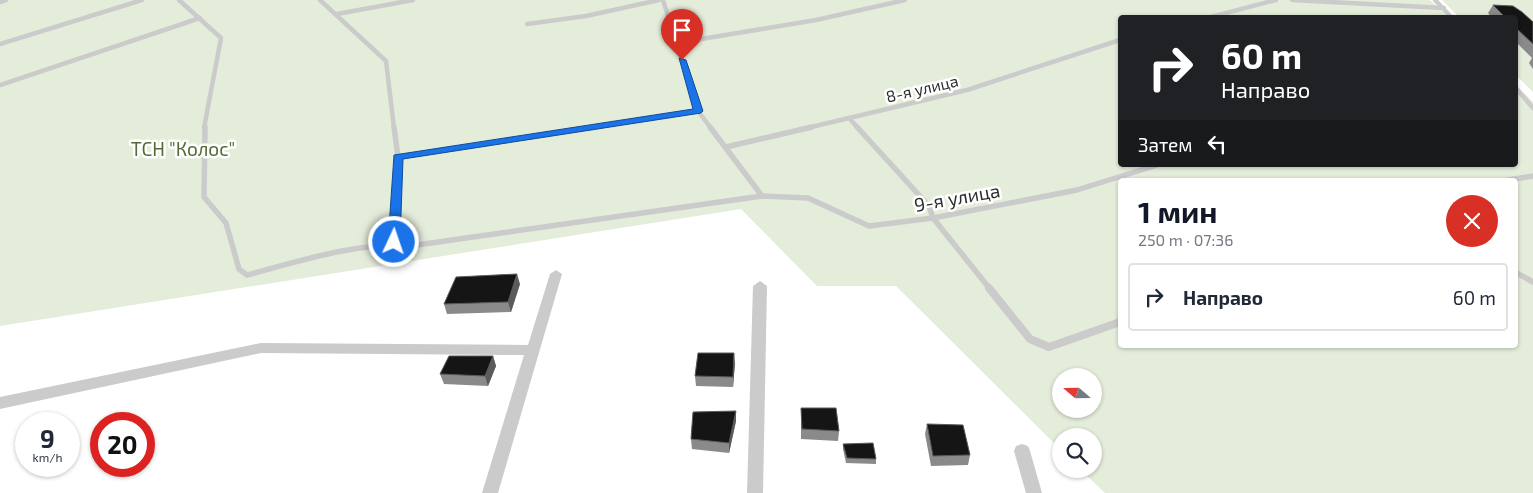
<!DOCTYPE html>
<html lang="ru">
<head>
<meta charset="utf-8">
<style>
	body { margin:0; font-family:"Exo 2",sans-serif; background:#f6f6f7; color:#1f2937; height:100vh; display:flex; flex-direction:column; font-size:19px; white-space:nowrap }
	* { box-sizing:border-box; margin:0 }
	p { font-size:16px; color:#747a83 }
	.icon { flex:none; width:28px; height:28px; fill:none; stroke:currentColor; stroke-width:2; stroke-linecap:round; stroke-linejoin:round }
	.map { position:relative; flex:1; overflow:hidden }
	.details { position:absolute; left:1118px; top:178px; width:400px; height:170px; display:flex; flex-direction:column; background:#fff; border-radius:5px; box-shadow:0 1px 4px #0004 }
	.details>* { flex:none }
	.top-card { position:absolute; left:1118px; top:15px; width:400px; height:152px; border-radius:5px; box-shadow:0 1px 4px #0004; background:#202124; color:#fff; overflow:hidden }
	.needle { width:32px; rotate:290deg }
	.buttons { position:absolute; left:1052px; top:368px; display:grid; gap:10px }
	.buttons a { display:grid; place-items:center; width:50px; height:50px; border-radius:50%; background:#fff; box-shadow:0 1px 4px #0004; font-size:25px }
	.speed { position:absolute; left:15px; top:412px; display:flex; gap:10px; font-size:25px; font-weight:700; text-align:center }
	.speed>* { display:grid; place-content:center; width:65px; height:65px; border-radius:50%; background:#fff; box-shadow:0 1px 4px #0004; line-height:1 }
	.speed small { font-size:12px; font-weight:400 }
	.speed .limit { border:8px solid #d22; background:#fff; color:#111 }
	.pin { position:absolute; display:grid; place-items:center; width:42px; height:42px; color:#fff; margin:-51px -21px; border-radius:50% 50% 50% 0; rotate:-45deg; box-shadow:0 0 5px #0007 }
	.pin .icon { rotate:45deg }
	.me { position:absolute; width:55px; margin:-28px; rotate:3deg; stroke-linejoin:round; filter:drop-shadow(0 0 4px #0008) }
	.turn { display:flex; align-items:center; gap:18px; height:105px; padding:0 20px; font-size:22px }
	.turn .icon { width:65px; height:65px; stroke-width:2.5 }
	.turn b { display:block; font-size:35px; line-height:42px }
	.then { display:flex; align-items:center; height:48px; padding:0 20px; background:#0003; gap:10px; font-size:19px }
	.round { display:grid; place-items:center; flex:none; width:52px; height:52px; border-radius:26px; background:#f6f6f7 }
	.overview { display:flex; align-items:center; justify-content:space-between; height:85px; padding:0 20px }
	h1 { font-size:30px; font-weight:700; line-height:38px; color:#111827 }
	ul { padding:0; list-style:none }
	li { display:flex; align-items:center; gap:15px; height:68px; margin:0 10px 8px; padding:0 10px; border:2px solid #e0e1e3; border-radius:5px }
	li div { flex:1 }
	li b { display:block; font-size:19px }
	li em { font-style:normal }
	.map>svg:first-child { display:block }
	.green { fill:#e4ecda; fill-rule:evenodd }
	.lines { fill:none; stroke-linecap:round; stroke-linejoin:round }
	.service-far2 { stroke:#cbcbcb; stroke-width:4.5 }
	.service-far1 { stroke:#cbcbcb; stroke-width:5.5 }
	.service { stroke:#cbcbcb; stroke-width:8 }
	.minor { fill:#cbcbcb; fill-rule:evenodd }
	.wall { fill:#8a8a8a }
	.shaded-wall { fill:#5b5b5b }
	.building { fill:#151515; stroke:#5b5b5b }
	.route { fill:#1a73e8; stroke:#114b97 }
	.labels { text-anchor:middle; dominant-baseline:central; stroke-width:5; stroke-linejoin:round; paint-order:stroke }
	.far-street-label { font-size:16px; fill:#2e2e2e; stroke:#fff }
	.park-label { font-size:19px; fill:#516c39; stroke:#fff }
	.street-label { font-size:19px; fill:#2e2e2e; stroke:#fff }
</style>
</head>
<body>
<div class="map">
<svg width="1533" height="493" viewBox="0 0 1533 493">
	<rect width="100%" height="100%" fill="#fff"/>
	<!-- green -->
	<g class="green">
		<path d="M0 0H1430L1448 17 1120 18V165H1515V84L1533 102V493H1105L1080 469H1094V436H1061V450L896 286H817L741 209 0 326ZM1120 180H1515V345H1120ZM1061 376H1094V409H1061Z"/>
		<polygon points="1442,0 1533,0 1533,92 1515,74 1515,18 1459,17"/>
	</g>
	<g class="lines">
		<!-- service-far2 -->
		<g class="service-far2">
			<polyline points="179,0 221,38 204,128"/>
			<polyline points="320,0 386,61 394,128"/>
			<polyline points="663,0 698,111 711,128"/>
			<polyline points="1292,0 1444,8"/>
			<polyline points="1435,0 1452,18"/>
			<polyline points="0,2 6,0"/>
			<polyline points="337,14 413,0"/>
			<polyline points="1207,18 1276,0"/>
			<polyline points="527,24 586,16 659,0"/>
			<polyline points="677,43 816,20 905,0"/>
			<polyline points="0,44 142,0"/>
			<polyline points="0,85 200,18"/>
			<polyline points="1515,87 1533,108"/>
			<polyline points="849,118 858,128"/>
			<polyline points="588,128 698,111"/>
			<polyline points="807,128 967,90 1120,40"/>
		</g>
		<!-- service-far1 -->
		<g class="service-far1">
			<path d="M205 127 204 197 226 223 239 269 247 275C303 260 358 242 417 245L762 196 808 198 869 226 933 218 1077 190 1157 165"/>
			<polyline points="710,127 762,196"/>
			<polyline points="857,127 929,206 933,218 990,289"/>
			<polyline points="726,147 812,127"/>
			<polyline points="398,157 596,127"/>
			<polyline points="1508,180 1533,176"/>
			<polyline points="394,242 398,157 394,127"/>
			<polyline points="1515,272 1533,282"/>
		</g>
		<!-- service -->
		<polyline class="service" points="989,288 1030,339 1049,347 1120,322"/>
		<!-- minor -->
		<g class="minor">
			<polygon points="556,270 562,274 498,493 482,493 524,355 261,353 0,409 0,397 261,343 528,345 550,274"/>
			<polygon points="760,281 767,286 763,493 747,493 753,286"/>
			<polygon points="1022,444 1028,446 1030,451 1042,493 1026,493 1014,451 1016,446"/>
		</g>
	</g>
	<!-- wall -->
	<g class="wall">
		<polygon points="1493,5 1533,22 1533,69 1529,63 1532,58 1515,41 1515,18 1492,18 1488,13"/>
		<polygon points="520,284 511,312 447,314 444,304"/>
		<polygon points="493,356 496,366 488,386 444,384 440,374"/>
		<polygon points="735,363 733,387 696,386 695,376"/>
		<polygon points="801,408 839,431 838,441 801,439"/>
		<polygon points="736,421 729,453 692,449 691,439"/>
		<polygon points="927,424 970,455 968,465 931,466 925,434"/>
		<polygon points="843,444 876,459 876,464 846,463 843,449"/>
	</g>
	<!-- shaded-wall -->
	<g class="shaded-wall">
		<polygon points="517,274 520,284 511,312 508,302"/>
		<polygon points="734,353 735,363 733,387 733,377"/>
		<polygon points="493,356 496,366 488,386 485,376"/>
		<polygon points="736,411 736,421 729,453 729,443"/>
	</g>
	<!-- building -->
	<g class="building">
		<polygon points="1493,5 1513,6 1522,12 1533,22 1533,44 1515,27 1515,18 1506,18"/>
		<polygon points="517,274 508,302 444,304 456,277"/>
		<polygon points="698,353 734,353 733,377 695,376"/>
		<polygon points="449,356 493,356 485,376 440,374"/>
		<polygon points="801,408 836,408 839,431 802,429"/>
		<polygon points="736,411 729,443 691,439 693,412"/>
		<polygon points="927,424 963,425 970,455 933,456"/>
		<polygon points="873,443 876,459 847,458 843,444"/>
	</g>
	<!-- route -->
	<polygon class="route" points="679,58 686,60 703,111 701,113 403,159 400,242 398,245 390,245 388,242 394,155 693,109"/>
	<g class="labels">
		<!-- far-street labels -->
		<g class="far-street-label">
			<text transform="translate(922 88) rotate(-13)">8-я улица</text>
		</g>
		<!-- park labels -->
		<g class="park-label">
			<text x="183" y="148">ТСН "Колос"</text>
		</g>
		<!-- street labels -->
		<g class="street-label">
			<text transform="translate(957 197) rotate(-10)">9-я улица</text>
		</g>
	</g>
</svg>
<div class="buttons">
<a><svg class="needle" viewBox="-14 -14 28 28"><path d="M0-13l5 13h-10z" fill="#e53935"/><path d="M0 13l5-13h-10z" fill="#747a83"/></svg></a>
<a><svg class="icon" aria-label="search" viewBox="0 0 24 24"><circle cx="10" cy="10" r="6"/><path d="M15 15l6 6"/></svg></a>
</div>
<div class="speed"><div>9<small>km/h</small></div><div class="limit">20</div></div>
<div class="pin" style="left:682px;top:60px;background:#d93025"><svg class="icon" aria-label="arrive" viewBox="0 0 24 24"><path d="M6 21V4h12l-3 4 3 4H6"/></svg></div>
<svg class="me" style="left:394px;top:242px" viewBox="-20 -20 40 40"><circle r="17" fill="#1a73e8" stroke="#fff" stroke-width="3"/><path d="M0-11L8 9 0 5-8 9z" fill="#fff"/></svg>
<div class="top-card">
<div class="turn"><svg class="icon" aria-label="right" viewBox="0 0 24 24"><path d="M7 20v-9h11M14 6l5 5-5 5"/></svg><div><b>60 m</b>Направо</div></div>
<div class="then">Затем<svg class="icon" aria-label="left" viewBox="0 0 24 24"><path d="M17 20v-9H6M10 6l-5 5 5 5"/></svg></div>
</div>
<section class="details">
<div class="overview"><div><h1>1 мин</h1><p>250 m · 07:36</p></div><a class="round" style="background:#d93025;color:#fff"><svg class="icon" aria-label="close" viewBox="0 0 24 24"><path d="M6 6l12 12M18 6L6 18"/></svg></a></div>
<ul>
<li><svg class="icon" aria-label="right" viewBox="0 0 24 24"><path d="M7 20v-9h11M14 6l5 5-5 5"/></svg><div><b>Направо</b></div><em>60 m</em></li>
</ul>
</section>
</div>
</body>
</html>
